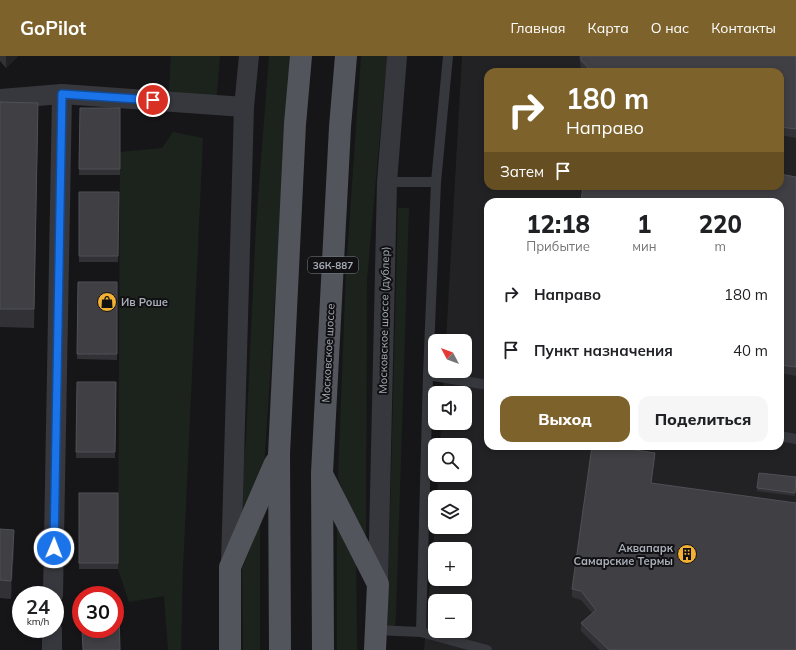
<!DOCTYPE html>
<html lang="ru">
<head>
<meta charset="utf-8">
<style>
	body { margin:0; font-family:Mulish,sans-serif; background:#f6f6f6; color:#202124; height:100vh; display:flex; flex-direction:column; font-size:15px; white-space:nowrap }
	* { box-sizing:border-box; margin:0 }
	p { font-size:13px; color:#757577 }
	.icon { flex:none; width:22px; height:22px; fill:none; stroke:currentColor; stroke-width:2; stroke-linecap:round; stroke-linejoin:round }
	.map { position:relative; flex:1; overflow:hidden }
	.details { position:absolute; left:484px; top:142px; width:300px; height:252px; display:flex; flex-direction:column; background:#fff; border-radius:12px; box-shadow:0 2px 6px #0003 }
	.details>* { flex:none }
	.guide { position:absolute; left:484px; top:12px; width:300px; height:122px; border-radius:12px; box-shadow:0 2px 6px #0003; background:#7e622b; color:#fff; overflow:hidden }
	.needle { width:26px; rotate:311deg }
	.tools { position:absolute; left:428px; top:278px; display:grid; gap:8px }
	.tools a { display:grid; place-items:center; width:44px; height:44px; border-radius:8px; background:#fff; box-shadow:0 2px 6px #0003; font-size:20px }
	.speed { position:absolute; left:12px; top:530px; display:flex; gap:8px; font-size:20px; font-weight:700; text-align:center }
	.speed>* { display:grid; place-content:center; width:52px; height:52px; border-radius:50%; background:#fff; box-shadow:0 2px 6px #0003; line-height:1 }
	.speed small { font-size:10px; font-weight:400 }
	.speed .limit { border:6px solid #d22; background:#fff; color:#111 }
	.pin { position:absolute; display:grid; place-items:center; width:34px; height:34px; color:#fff; margin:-17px; border:2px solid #fff; border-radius:50%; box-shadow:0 1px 4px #0007 }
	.me { position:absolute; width:44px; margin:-22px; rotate:1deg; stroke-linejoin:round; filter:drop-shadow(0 0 3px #0008) }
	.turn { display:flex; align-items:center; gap:14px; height:84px; padding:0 16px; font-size:18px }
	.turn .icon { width:52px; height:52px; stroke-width:2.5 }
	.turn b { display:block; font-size:28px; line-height:34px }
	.then { display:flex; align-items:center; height:38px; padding:0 16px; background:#0003; gap:8px; font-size:15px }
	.eta { display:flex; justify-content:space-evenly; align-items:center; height:68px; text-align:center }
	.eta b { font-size:24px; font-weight:800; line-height:28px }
	.button { display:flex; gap:8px; margin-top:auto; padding:8px 16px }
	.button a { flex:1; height:46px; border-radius:12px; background:#7e622b; color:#fff; font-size:16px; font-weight:800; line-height:46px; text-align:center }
	.button a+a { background:#f6f6f6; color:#202124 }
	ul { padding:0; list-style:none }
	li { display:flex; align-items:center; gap:12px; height:56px; padding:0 16px }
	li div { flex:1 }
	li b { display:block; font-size:15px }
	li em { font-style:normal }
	header { display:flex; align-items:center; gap:24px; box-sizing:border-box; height:56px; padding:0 20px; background:#7e622b; color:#fff }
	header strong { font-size:19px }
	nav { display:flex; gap:22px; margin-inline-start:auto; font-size:14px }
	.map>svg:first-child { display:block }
	.built { fill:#222225; fill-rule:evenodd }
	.green { fill:#1c231d }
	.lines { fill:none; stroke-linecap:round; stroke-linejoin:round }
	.lane { stroke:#37383d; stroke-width:10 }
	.street { stroke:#37383d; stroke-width:20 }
	.primary { stroke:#53555c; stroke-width:22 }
	.wall { fill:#323236 }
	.shaded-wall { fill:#212124 }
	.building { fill:#3f3f44; stroke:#4f5156 }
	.route-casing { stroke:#114b97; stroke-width:10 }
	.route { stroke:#1a73e8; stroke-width:7 }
	.labels { text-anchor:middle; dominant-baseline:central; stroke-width:4; stroke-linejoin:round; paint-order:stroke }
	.shield { fill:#111113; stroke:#7b7e86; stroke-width:1 }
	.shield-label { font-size:10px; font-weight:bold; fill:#a8adb8 }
	.poi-label { font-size:11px; font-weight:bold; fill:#a8adb8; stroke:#111113; text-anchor:start }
	.street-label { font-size:11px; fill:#a8adb8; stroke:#111113 }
</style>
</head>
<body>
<header>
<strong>GoPilot</strong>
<nav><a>Главная</a><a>Карта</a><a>О нас</a><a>Контакты</a></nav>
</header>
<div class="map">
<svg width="796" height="594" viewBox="0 0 796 594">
	<rect width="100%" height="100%" fill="#161618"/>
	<!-- built -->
	<path class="built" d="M462 0H796V594H424L435 469V471H465V441H437L438 419H465V389H440L441 367H465V337H443L444 315H465V285H446ZM488 16H780V130H488ZM488 146H780V390H488ZM435 493H465V523H435ZM435 545H465V575H435Z"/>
	<!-- green -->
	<g class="green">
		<polygon points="171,0 220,0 216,49 168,46"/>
		<polygon points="269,0 291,0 264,412 235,484 246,383 256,169"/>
		<polygon points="361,0 387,0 367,223 366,492 338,422 346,215"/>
		<polygon points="173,76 203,82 183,512 181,594 168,594 164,540 129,546 118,513 120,96 162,92"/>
		<polygon points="398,152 409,152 396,558 395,572 387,575"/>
		<polygon points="337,460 356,495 357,594 337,594"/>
		<polygon points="260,468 260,594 243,594 242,512"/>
	</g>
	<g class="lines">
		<!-- lane -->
		<g class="lane">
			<polyline points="387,126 436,126"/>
			<polyline points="428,319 488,329"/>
			<polyline points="780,380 796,383"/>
			<polyline points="375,574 421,576 428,319 436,126 448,0"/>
			<polyline points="421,576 487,594"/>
		</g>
		<!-- street -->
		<g class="street">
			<polyline points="0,43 62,38 244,51"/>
			<polyline points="231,508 244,51 249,0"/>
			<polyline points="378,528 387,126 397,0"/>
			<polyline points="53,539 62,38"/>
			<polyline points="52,594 52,573"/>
		</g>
		<!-- primary -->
		<g class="primary">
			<polyline points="324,422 378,528 375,594"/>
			<polyline points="230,594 230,511 275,407"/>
			<polyline points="280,594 279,398 295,68 301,0"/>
			<polyline points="323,594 322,417 340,71 346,0"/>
		</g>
	</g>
	<!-- wall -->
	<g class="wall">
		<polygon points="0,0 18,0 6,12 0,5"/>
		<polygon points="579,0 796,0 796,82 780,79 780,16 584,16 581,13"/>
		<polygon points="0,46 38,65 34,272 0,271"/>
		<polygon points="80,52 120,52 120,119 79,119"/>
		<polygon points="796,121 796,320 780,317 780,146"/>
		<polygon points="79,136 119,136 118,206 79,206"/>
		<polygon points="78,226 117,226 117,304 77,303"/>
		<polygon points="77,326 116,326 115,402 76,402"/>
		<polygon points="655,405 652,427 796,594 600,594 581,575 581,567 592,557 581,544 572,541 572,533"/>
		<polygon points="796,421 796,429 795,440 757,435 757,432"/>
		<rect x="79" y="437" width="39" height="76"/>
		<polygon points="0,473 14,492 11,543 0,542"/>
	</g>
	<!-- shaded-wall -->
	<g class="shaded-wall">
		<polygon points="6,0 18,0 6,12"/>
		<polygon points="38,47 38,65 34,272 34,253"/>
		<polygon points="655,397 655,405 651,435 651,427"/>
		<polygon points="14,474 14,492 11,543 11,525"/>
	</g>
	<!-- building -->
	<g class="building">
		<polygon points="581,0 796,0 796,73 780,71 780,16 593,16 591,15 581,4"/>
		<polygon points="0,46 38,47 34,253 0,253"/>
		<polygon points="80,52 120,52 120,113 79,113"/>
		<polygon points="780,118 796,121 796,311 780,309 780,146 581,146 583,130 780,130"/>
		<polygon points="79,136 119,136 118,200 79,200"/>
		<polygon points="78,226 117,226 117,298 77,298"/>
		<polygon points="77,326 116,326 115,396 76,396"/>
		<polygon points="592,390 609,390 655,397 651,427 796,447 796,594 609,594 581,567 596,554 581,535 572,533"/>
		<polygon points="759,417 796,421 795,437 757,432"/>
		<rect x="79" y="437" width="39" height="70"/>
		<polygon points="0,473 14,474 11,525 0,524"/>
		<polygon points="115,555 119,555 120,594 83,594 82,573 115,573"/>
	</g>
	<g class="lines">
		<defs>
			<polyline id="route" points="54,492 62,38 153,44"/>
		</defs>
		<!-- route casing -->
		<use href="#route" class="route-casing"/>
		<!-- route -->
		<use href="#route" class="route"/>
	</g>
	<!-- icons -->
	<defs>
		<symbol id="shop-disc" viewBox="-11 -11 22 22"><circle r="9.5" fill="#f2b134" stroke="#111113"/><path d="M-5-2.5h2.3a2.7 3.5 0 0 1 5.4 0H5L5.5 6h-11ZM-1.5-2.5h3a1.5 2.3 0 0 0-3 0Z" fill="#111"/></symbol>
		<symbol id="building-disc" viewBox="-11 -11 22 22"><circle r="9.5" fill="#f2b134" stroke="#111113"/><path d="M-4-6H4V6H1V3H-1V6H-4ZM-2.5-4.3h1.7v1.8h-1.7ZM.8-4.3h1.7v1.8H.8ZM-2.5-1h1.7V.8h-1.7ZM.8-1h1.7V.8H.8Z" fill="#111"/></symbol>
	</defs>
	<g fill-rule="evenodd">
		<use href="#shop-disc" x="96" y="235" width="22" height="22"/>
		<use href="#building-disc" x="676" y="487" width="22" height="22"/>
	</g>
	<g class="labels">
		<!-- shield labels -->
		<rect class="shield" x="308" y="201" width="50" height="16" rx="3"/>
		<g class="shield-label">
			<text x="333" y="209">36К-887</text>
		</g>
		<!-- poi labels -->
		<g class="poi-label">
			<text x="121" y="246">Ив Роше</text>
			<text x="673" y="492" text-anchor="end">Аквапарк<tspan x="673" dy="13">Самарские Термы</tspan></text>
		</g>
		<!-- street labels -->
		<g class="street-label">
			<text transform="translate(384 264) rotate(-89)">Московское шоссе (дублер)</text>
			<text transform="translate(328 297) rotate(-87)">Московское шоссе</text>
		</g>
	</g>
</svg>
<div class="tools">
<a><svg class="needle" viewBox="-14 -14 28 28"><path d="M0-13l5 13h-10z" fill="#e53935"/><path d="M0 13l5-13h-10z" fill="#757577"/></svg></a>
<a><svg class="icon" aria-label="sound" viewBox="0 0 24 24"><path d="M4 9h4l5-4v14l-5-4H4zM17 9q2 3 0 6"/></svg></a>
<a><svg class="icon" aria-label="search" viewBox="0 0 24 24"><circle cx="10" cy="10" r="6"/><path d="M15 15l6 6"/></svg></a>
<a><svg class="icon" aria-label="layers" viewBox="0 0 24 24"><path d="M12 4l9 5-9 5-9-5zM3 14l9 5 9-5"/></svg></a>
<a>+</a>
<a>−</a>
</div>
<div class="speed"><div>24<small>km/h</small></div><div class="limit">30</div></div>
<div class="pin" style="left:153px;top:44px;background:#d93025"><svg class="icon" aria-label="arrive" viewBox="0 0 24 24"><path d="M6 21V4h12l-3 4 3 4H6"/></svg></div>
<svg class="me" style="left:54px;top:492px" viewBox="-20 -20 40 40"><circle r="17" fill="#1a73e8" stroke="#fff" stroke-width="3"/><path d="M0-11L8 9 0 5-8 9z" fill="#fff"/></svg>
<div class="guide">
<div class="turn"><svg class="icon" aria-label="right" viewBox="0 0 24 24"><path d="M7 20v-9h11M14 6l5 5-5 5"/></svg><div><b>180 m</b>Направо</div></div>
<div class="then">Затем<svg class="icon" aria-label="arrive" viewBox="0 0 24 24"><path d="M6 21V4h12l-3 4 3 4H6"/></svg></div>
</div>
<section class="details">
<div class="eta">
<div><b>12:18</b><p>Прибытие</p></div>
<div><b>1</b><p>мин</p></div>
<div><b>220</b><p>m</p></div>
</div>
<ul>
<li><svg class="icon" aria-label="right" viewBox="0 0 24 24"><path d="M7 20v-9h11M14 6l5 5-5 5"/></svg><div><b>Направо</b></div><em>180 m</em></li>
<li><svg class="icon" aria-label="arrive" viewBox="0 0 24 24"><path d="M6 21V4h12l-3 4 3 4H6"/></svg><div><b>Пункт назначения</b></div><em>40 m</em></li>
</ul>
<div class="button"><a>Выход</a><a>Поделиться</a></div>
</section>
</div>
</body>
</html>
